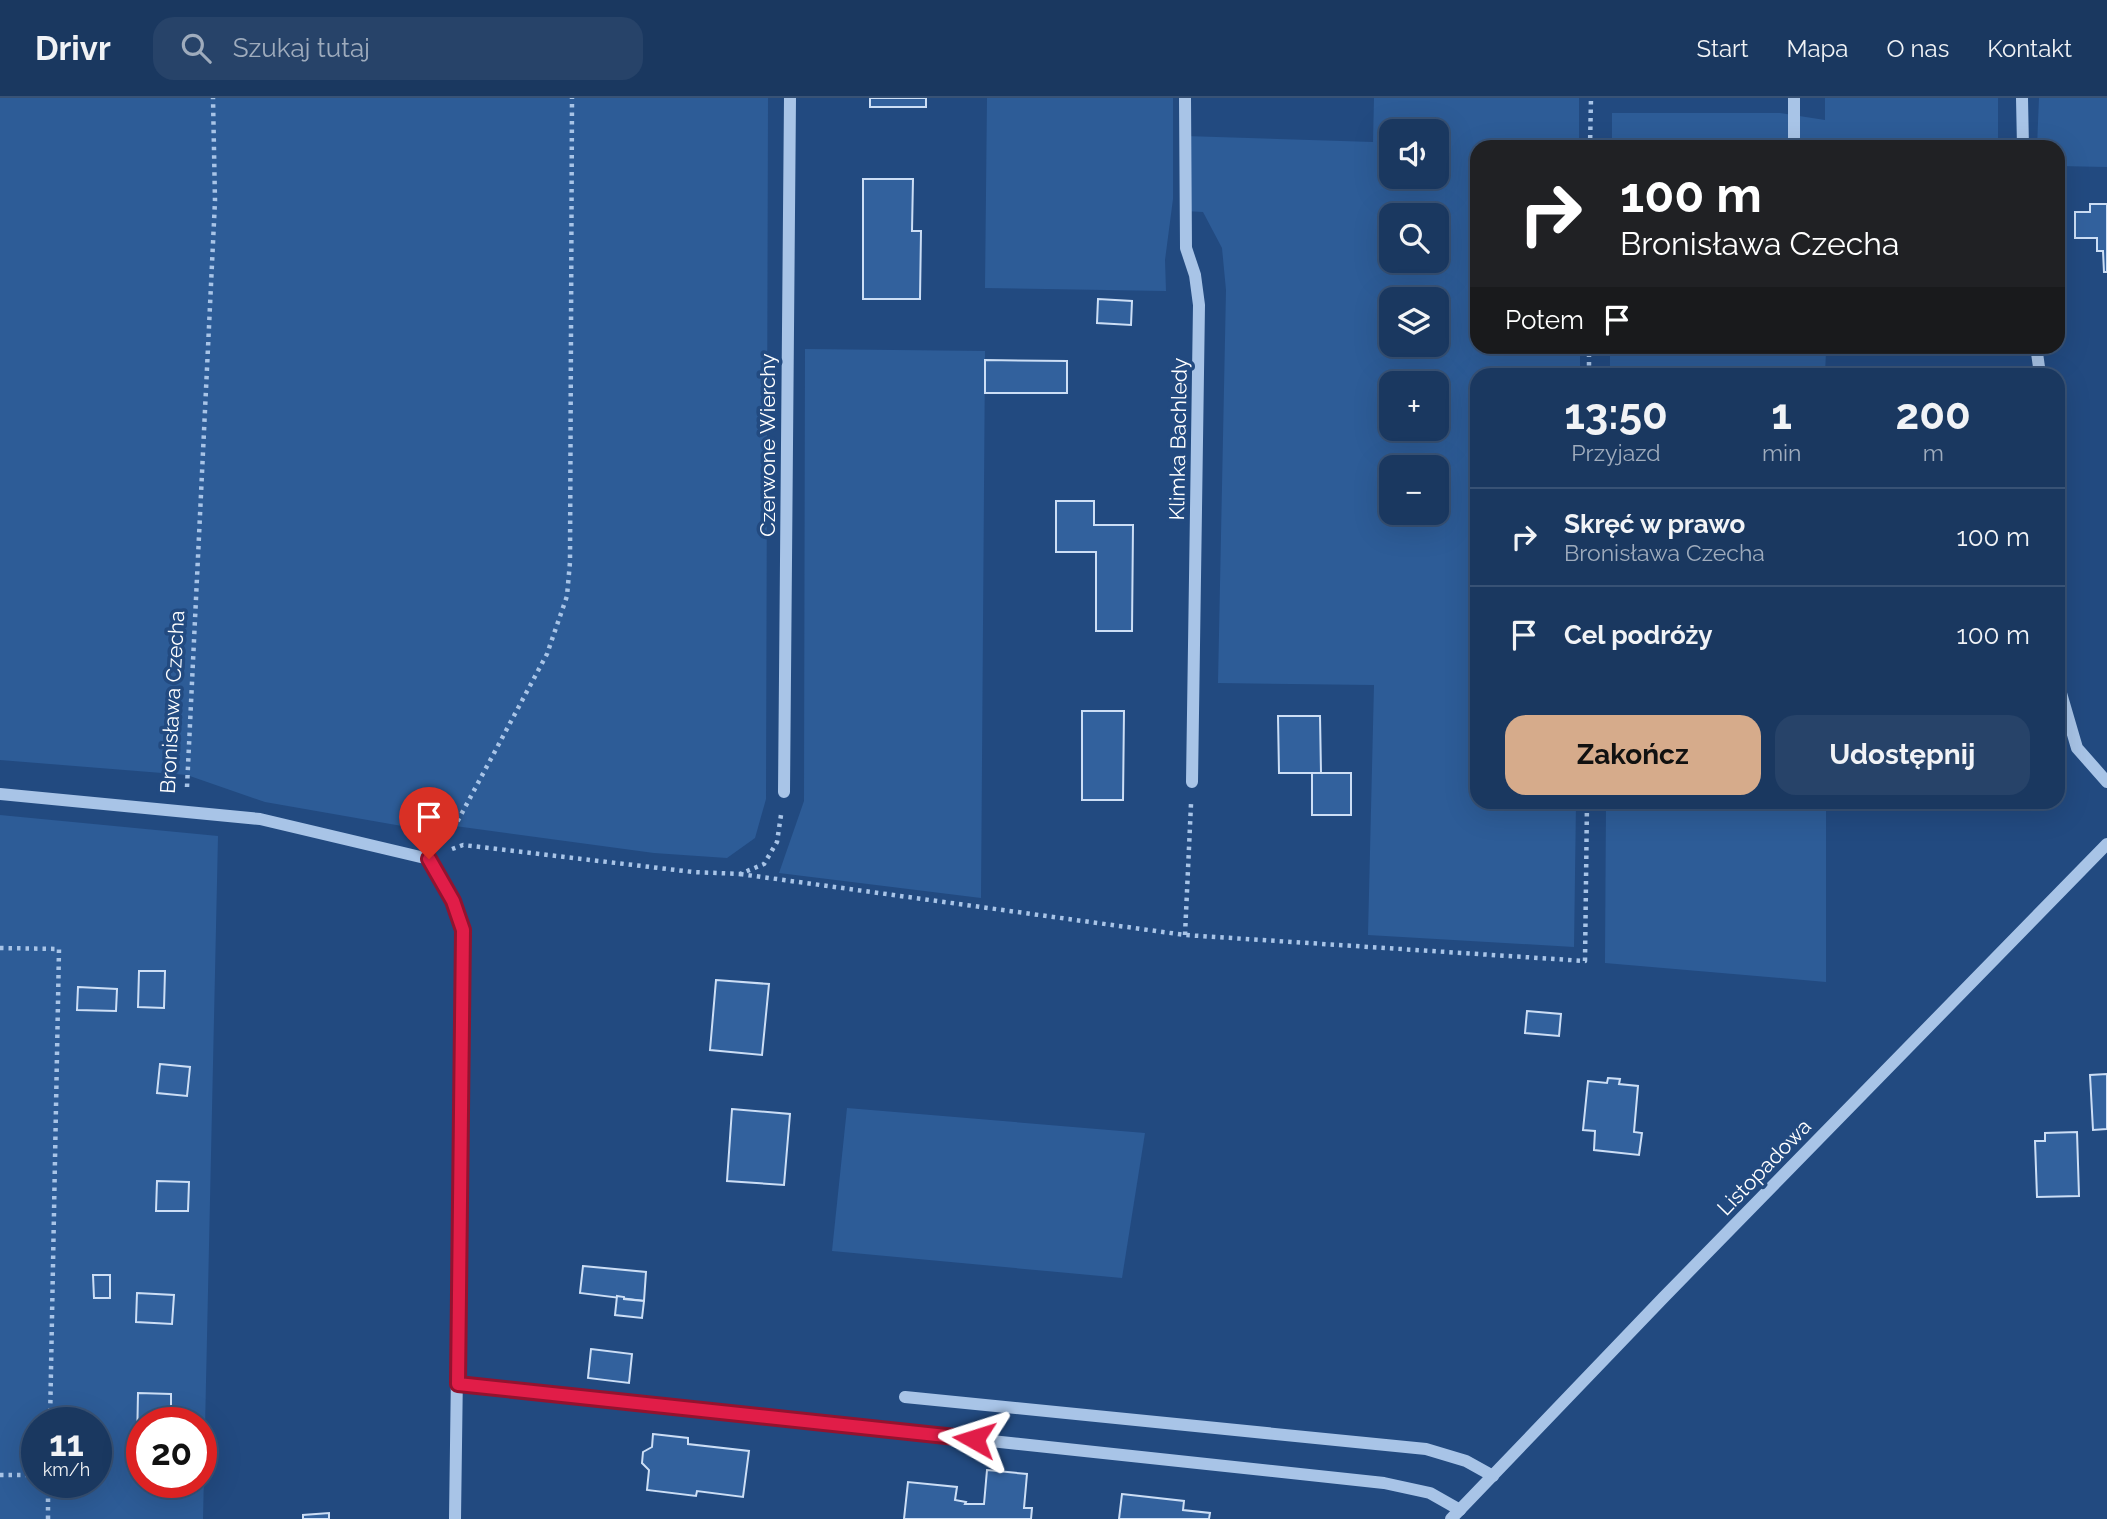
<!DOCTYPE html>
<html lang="pl">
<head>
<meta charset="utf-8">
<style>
	body { margin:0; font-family:Raleway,sans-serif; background:#274369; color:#f1f3f6; height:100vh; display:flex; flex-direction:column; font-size:26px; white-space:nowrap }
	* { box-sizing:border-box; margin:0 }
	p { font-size:23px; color:#9facbd }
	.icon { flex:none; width:38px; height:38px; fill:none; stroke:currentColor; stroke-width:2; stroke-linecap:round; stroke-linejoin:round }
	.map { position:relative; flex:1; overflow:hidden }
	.drawer { position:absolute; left:1470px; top:270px; width:595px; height:441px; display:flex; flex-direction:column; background:#1a3860; border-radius:21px; box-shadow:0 7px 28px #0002,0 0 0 2px #385275 }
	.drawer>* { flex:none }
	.banner { position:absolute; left:1470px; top:42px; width:595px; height:214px; border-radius:21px; box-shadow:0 7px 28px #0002,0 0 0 2px #385275; background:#202124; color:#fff; overflow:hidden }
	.controls { position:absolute; left:1379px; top:21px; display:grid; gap:14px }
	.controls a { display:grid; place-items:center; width:70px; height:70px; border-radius:14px; background:#1a3860; box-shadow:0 7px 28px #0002,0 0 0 2px #385275; font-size:35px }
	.speed { position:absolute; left:21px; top:1309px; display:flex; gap:14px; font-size:35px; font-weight:700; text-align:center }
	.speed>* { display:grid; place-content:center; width:91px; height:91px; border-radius:50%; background:#1a3860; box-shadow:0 7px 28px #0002,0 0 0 2px #385275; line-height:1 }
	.speed small { font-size:18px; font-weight:400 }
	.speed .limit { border:10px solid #d22; background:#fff; color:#111 }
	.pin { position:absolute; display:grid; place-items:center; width:60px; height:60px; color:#fff; margin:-72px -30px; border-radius:50% 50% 50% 0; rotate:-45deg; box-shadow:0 0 7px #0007 }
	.pin .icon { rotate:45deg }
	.me { position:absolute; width:77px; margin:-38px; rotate:276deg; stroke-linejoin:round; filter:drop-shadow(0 0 5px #0008) }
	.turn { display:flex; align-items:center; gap:24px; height:147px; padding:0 35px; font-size:32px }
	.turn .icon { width:91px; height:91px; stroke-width:2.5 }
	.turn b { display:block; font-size:49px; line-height:60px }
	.then { display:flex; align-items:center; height:66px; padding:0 35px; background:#0003; gap:14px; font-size:26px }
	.eta { display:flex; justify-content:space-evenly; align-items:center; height:119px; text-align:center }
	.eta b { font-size:42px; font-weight:700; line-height:49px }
	.button { display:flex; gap:14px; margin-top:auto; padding:14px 35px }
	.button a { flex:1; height:80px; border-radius:21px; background:#d6ab8b; color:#111; font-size:28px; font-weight:700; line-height:80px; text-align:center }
	.button a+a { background:#274369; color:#f1f3f6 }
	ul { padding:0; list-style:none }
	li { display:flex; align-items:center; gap:21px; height:98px; padding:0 35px; border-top:2px solid #385275 }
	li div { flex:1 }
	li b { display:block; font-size:26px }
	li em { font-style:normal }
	header { display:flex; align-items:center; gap:42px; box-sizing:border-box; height:98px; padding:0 35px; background:#1a3860; border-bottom:2px solid #385275 }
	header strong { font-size:33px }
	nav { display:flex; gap:38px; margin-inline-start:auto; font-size:24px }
	.search { width:490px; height:63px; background:#274369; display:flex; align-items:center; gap:18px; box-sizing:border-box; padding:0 24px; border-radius:21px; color:#9facbd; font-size:26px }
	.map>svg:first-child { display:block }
	.green { fill:#2d5c97; fill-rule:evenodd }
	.building { fill:#32619d; stroke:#ccdef5; stroke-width:2 }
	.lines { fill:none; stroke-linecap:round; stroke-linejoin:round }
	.path { stroke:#a8c4e7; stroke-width:4.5; stroke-dasharray:3.5 5; stroke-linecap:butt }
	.minor { stroke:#a8c4e7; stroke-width:12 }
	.route-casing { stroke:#92132f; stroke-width:18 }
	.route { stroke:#e11d48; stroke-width:12 }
	.labels { text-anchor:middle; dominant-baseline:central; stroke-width:7; stroke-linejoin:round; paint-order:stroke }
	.street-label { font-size:21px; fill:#fff; stroke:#224a80 }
</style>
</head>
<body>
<header>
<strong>Drivr</strong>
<div class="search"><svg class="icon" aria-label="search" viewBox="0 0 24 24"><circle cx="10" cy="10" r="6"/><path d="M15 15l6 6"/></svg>Szukaj tutaj</div>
<nav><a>Start</a><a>Mapa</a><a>O nas</a><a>Kontakt</a></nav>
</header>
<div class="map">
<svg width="2107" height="1421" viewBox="0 0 2107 1421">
	<rect width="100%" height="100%" fill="#224a80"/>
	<!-- green -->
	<g class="green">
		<polygon points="0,0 768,0 766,701 755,740 727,760 654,755 455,728 419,731 265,704 187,677 0,662"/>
		<polygon points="987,0 1173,0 1173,101 1165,162 1166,193 985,190"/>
		<path d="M1374 0H1579V49H1477V248L1580 249V276H1477V704H1576L1574 849 1368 837 1374 587 1218 585 1226 192 1222 150 1203 114 1185 113V38L1373 44ZM1391 33H1437V79H1391ZM1391 117H1437V163H1391ZM1391 201H1437V247H1391ZM1391 285H1437V331H1391ZM1391 369H1437V415H1391Z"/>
		<polygon points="1825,0 1998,0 1998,49 1612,49 1612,15 1780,15 1825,22"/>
		<polygon points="2039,0 2107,0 2107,69 2058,68 2058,49 2037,49"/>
		<polygon points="1610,248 2011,248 2013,257 1826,254 1825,276 1610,276"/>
		<polygon points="805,251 985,253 981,800 779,775 804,703"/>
		<polygon points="1606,704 1826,704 1826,884 1605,865"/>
		<path d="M0 717 218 738 203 1421H0ZM37 1325H96V1384H37ZM142 1325H201V1384H142Z"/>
		<polygon points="847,1010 1145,1035 1122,1180 832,1153"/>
	</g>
	<!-- building -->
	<g class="building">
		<rect x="870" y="0" width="56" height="9"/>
		<polygon points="863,81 913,81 912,133 921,133 920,201 863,201"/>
		<polygon points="2090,106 2107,106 2107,174 2104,174 2103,153 2097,153 2097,140 2075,140 2075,114 2090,114"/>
		<polygon points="1098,201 1132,203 1131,227 1097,225"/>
		<polygon points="985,262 1067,263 1067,295 985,295"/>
		<polygon points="1056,403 1094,403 1094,427 1133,427 1132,533 1096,533 1096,454 1056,454"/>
		<polygon points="1082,613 1124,613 1123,702 1082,702"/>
		<polygon points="1278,618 1320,618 1321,675 1279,675"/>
		<rect x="1312" y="675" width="39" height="42"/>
		<polygon points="139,873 165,873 164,910 138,909"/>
		<polygon points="716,882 769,886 762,957 710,952"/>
		<polygon points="78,889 117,891 116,913 77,912"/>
		<polygon points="1527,913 1561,916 1559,938 1525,935"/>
		<polygon points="160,966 190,969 187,998 157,995"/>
		<polygon points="2107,976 2107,1031 2093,1032 2090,977"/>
		<polygon points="1608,980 1620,981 1619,986 1638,988 1634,1034 1642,1035 1639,1057 1594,1052 1595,1033 1583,1032 1588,983 1607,985"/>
		<polygon points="732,1011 790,1016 784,1087 727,1083"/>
		<polygon points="2077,1034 2079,1098 2037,1099 2035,1043 2045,1043 2045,1035"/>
		<polygon points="157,1083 189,1084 188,1113 156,1113"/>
		<polygon points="583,1168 646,1174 644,1203 580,1195"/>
		<polygon points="93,1177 110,1177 110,1200 94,1200"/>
		<polygon points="137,1195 174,1197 172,1226 136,1224"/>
		<polygon points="617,1198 624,1199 624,1201 644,1203 642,1220 615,1217"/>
		<polygon points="591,1251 632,1256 629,1285 588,1280"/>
		<polygon points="138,1295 171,1296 171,1325 142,1325 142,1346 137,1346"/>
		<polygon points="653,1336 688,1340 688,1346 749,1353 743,1399 697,1393 696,1398 647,1392 649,1372 642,1365 643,1354 652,1349"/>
		<polygon points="987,1372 1027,1376 1024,1410 1032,1410 1031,1421 904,1421 908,1384 957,1389 955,1402 966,1404 965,1406 984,1406"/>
		<polygon points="1122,1396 1184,1403 1183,1412 1210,1415 1209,1421 1119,1421"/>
		<polygon points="329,1415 329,1421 303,1421 303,1417"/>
	</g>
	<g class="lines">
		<!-- path -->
		<g class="path">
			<polyline points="1590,49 1591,0"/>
			<polyline points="1589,276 1589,248"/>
			<polyline points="187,689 215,103 213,0"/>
			<polyline points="443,744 455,728 547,556 567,498 570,464 572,0"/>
			<polyline points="452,751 463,747 693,774 740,776 764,766 777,744 781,717"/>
			<polyline points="740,776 1185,837 1585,863 1587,704"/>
			<polyline points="1185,837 1191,706"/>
			<polyline points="0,850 59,851 50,1325"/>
			<polyline points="0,1377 37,1377"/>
			<polyline points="48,1421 48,1384"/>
		</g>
		<!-- minor -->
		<g class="minor">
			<polyline points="1185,0 1186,150 1195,177 1199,207 1192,684"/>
			<polyline points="2022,0 2023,49"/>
			<polyline points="1794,40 1794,0"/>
			<polyline points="2036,248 2040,276"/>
			<polyline points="2058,585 2077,650 2107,684"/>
			<polyline points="784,694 790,0"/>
			<polyline points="0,696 260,721 429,761 453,803 463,832 455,1421"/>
			<polyline points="458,1286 1384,1385 1430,1395 1460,1412"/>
			<polyline points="905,1299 1426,1351 1466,1363 1493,1378"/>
			<polyline points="1451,1421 1663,1200 2107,746"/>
		</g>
	</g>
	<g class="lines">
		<defs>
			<polyline id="route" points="429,761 453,803 463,832 458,1286 974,1341"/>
		</defs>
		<!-- route casing -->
		<use href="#route" class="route-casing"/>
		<!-- route -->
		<use href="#route" class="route"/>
	</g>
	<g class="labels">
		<!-- street labels -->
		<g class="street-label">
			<text transform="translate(1178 341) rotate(-89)">Klimka Bachledy</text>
			<text transform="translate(767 347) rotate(-90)">Czerwone Wierchy</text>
			<text transform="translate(172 604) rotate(-87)">Bronisława Czecha</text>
			<text transform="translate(1764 1069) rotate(-46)">Listopadowa</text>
		</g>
	</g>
</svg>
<div class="controls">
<a><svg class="icon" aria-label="sound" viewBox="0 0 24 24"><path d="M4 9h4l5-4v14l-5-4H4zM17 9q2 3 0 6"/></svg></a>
<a><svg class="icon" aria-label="search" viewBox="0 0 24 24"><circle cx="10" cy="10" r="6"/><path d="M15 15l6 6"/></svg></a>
<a><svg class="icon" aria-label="layers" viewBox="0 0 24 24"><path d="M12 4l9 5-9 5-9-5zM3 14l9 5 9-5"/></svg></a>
<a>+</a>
<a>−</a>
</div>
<div class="speed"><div>11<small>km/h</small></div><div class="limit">20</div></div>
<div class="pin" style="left:429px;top:761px;background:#d93025"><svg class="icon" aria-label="arrive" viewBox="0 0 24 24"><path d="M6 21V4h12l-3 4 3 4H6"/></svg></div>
<svg class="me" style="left:974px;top:1341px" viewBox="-20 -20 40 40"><path d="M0-17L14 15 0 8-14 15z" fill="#e11d48" stroke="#fff" stroke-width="4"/></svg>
<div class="banner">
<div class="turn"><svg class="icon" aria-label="right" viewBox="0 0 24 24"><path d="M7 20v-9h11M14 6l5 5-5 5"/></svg><div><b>100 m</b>Bronisława Czecha</div></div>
<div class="then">Potem<svg class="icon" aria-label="arrive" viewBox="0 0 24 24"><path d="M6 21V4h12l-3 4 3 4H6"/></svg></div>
</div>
<section class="drawer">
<div class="eta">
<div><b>13:50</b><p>Przyjazd</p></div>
<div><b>1</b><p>min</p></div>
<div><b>200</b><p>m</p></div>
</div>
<ul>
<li><svg class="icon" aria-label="right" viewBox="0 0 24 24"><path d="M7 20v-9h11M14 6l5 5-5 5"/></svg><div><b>Skręć w prawo</b><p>Bronisława Czecha</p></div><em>100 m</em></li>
<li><svg class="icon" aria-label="arrive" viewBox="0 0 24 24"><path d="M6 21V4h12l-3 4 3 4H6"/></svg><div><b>Cel podróży</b></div><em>100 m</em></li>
</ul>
<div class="button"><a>Zakończ</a><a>Udostępnij</a></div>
</section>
</div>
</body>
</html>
